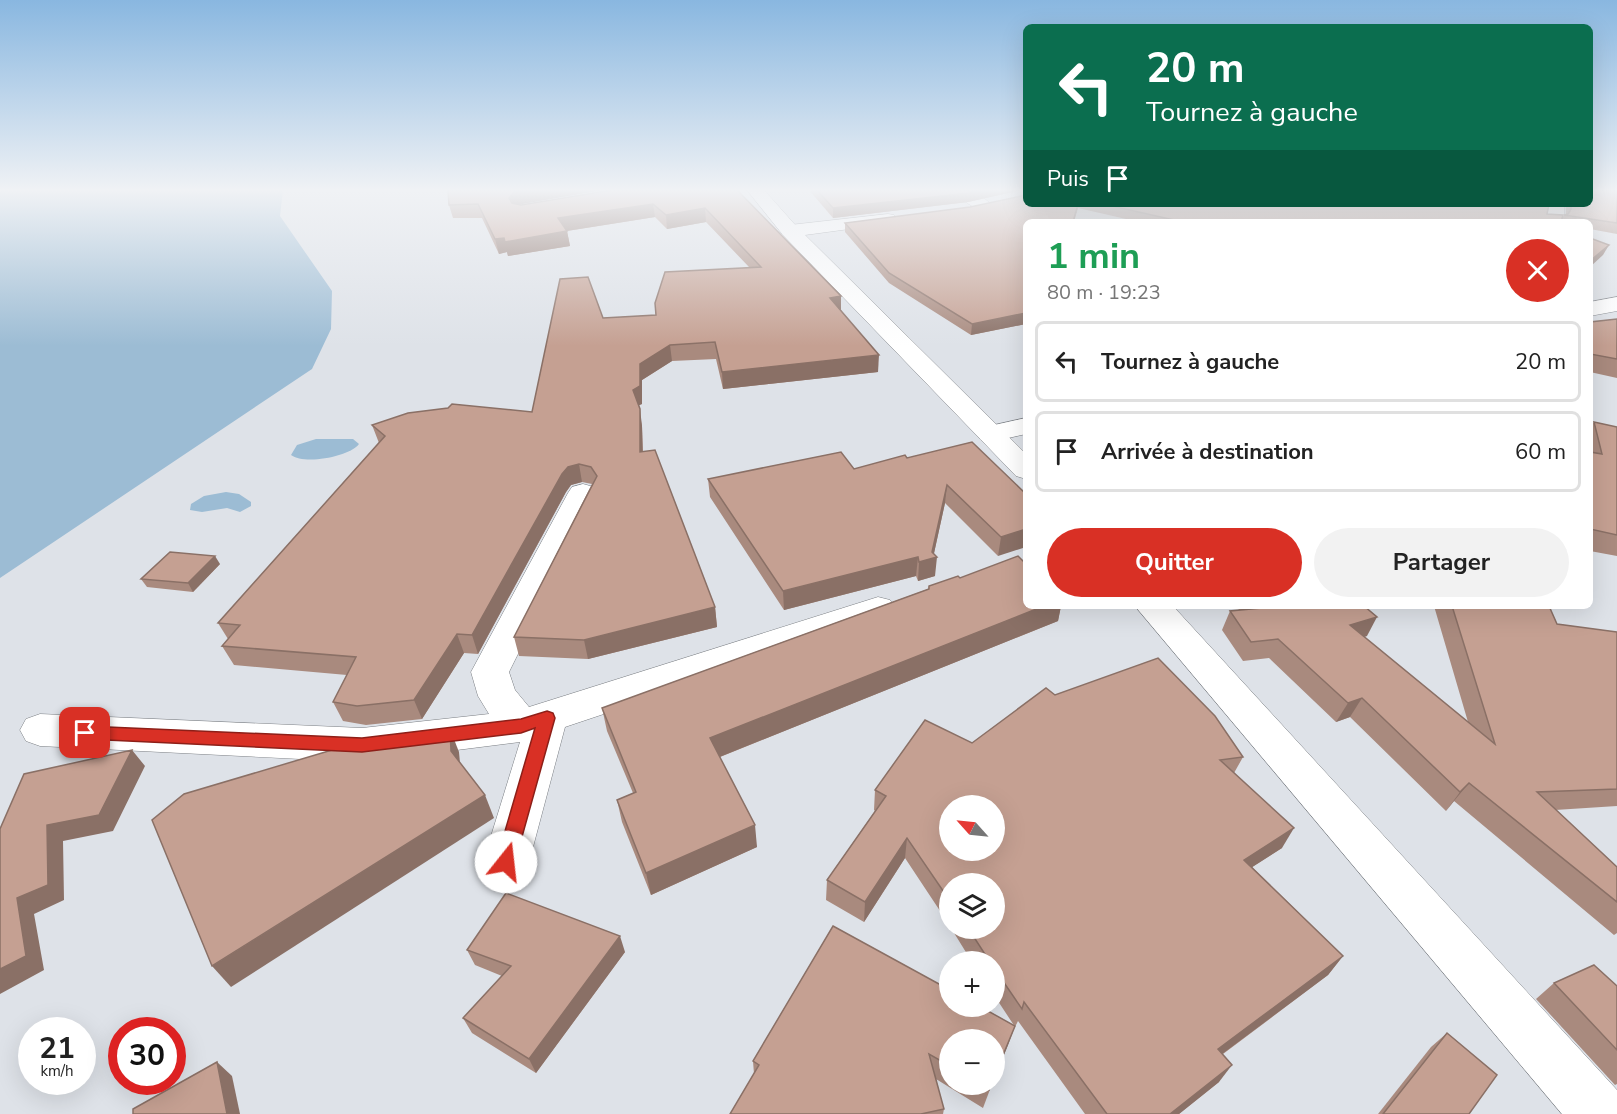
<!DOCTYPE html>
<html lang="fr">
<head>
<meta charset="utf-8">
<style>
	body { margin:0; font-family:"Nunito Sans",sans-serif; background:#f2f2f2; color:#222; height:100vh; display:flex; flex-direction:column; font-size:22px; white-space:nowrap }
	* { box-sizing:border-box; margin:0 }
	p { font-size:20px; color:#767676 }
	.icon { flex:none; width:33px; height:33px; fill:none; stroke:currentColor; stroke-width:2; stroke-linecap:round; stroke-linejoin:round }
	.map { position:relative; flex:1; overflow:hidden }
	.drawer { position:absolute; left:1023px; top:219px; width:570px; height:390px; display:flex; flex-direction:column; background:#fff; border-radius:9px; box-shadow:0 6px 24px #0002 }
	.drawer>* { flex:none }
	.hud { position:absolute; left:1023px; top:24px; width:570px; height:183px; border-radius:9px; box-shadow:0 6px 24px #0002; background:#0b6e4f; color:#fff; overflow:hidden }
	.needle { width:39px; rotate:297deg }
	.fabs { position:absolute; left:939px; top:795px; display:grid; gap:12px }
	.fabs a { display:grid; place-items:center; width:66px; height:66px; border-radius:50%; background:#fff; box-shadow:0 6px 24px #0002; font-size:30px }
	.speed { position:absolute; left:18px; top:1017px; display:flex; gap:12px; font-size:30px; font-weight:700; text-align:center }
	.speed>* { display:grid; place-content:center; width:78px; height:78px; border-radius:50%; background:#fff; box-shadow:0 6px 24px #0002; line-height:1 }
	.speed small { font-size:15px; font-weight:400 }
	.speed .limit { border:9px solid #d22; background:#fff; color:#111 }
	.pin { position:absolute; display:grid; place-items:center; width:51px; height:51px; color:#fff; margin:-26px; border-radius:12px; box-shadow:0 3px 9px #0006 }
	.me { position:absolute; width:66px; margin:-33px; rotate:16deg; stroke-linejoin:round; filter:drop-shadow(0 0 4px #0008) }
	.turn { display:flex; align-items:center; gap:21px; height:126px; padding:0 24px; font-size:27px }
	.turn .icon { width:78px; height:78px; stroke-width:2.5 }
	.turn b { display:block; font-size:42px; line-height:51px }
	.then { display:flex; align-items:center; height:57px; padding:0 24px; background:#0003; gap:12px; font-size:22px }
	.round { display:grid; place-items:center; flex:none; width:63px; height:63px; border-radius:32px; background:#f2f2f2 }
	.headline { display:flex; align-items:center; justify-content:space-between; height:102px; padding:0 24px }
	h1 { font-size:36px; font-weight:700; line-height:45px; color:#1e9e55 }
	.action { display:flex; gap:12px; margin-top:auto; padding:12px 24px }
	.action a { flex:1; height:69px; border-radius:36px; background:#d93025; color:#fff; font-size:24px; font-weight:700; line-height:69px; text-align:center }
	.action a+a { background:#f2f2f2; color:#222 }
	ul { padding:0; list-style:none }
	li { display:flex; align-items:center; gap:18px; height:81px; margin:0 12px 9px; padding:0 12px; border:3px solid #e0e0e0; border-radius:9px }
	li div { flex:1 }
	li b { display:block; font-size:22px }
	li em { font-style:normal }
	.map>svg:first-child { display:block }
	.water { fill:#9cbcd4 }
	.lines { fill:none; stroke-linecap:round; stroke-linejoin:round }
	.minor-casing { stroke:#7a7e83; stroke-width:1 }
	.secondary-casing { stroke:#7a7e83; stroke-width:1 }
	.primary-casing { stroke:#7a7e83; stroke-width:1 }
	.minor { fill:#fff; fill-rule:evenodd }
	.secondary { fill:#fff; fill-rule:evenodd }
	.primary { fill:#fff; fill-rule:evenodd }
	.wall { fill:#a98a7e }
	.shaded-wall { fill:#8a7066 }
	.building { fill:#c5a092; stroke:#8a7066; stroke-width:1.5; fill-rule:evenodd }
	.route { fill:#d93025; stroke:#8d1f18; stroke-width:1.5 }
</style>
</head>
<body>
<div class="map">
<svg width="1617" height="1114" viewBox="0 0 1617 1114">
	<rect width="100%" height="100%" fill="#dee2e8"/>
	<!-- water -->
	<g class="water">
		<polygon points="0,190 283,190 280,216 332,291 331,329 312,369 0,578"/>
		<path d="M316 439H353L359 444C349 457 304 465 291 455L297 445Z"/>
		<polygon points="226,492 239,494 251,502 251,506 240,512 227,508 202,512 190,510 191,504 204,496"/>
	</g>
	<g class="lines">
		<defs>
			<g id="minor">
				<path d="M953 190H973L994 206 991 210C978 213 961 200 953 190Z"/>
				<polygon points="1546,204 1564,204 1564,217 1561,222 1543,222 1546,217"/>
				<polygon points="888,214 894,215 897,219 894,223 790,237 783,235 781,231 783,227 790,225"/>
				<polygon points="583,484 594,487 598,493 509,672 515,690 529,707 878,597 890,600 896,609 890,618 565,727 529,862 522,877 506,883 490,877 483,862 520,742 362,762 40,746 26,741 20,730 26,719 40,714 362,728 489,714 478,696 471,672 568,493 572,487"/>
			</g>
			<g id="secondary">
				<polygon points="1617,297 1617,311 1590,316 1590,302"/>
				<polygon points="1026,418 1026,434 991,442 981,440 977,434 981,428"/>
			</g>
			<g id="primary">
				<polygon points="747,190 764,190 797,227 1026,454 1026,479 1016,476 783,235"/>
				<polygon points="1135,606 1173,606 1617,1090 1617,1114 1562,1114"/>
			</g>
		</defs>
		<!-- minor casing -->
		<use href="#minor" class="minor-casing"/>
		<!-- secondary casing -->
		<use href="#secondary" class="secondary-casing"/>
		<!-- primary casing -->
		<use href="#primary" class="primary-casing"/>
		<!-- minor -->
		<use href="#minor" class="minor"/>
		<!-- secondary -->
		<use href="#secondary" class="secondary"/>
		<!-- primary -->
		<use href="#primary" class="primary"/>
	</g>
	<!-- wall -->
	<g class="wall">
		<polygon points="448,190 602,190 519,204 521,205 737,190 841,310 878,372 723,389 716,359 672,361 642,380 642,404 638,405 642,426 643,452 715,607 717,627 588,659 519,656 514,637 592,484 582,482 571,485 566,492 478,654 464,653 422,719 366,725 343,721 333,702 347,675 234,665 222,646 228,639 218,623 379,443 372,425 532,412 603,318 656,315 749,267 706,222 667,229 655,217 567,231 570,246 508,256 507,252 499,254 482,218 453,218 449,205"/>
		<polygon points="809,190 1021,190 968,202 833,218"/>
		<polygon points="1617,190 1617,234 1590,229 1590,222 1139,222 1078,208 1074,222 1026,222 1026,324 971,335 889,283 845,232 845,223 970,207 1026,204 1549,204 1547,214 1561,220 1564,215 1566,214 1566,204 1590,204"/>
		<polygon points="1617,319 1617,378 1590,372 1590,322"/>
		<polygon points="1594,422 1617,427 1617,556 1590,551 1590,428"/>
		<polygon points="907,458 1026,494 998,556 945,503 934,553 935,576 918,581 916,576 784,610 710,497 708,479 854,469"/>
		<polygon points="220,564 193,592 147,587 141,579"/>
		<polygon points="960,578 1026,606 1061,606 1058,621 720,757 757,847 651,895 622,822 617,800 633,793 607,731 602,708 928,589 929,586"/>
		<polygon points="1236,606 1364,606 1367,636 1364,637 1468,722 1434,606 1549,606 1557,624 1617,632 1617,806 1555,810 1617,867 1617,933 1614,935 1454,801 1446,811 1350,717 1336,722 1269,658 1243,661 1222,630 1230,611 1239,610"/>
		<polygon points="1055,695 1243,757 1234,773 1282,848 1252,867 1343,956 1328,975 1223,1054 1219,1082 1179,1114 1085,1114 1018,1021 1015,1027 994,995 994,962 972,962 951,928 994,928 950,884 950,926 905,858 864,922 826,900 827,880 875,811 874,810 875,790 972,743"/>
		<polygon points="833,926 950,990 950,1006 979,1006 1015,1026 994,1079 994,1040 950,1040 950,1084 992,1084 983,1108 936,1079 944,1109 943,1114 730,1114 754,1074 753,1061"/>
		<polygon points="467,950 625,952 536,1073 472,1033 463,1018 502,976 475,965"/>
		<polygon points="1554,983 1617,986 1617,1084 1615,1085 1536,999"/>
		<polygon points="1447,1033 1469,1114 1378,1114 1431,1047"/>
	</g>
	<!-- shaded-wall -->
	<g class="shaded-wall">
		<polygon points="521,190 602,190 517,205 512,211 509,198 514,192"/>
		<polygon points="979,190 1021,190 968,202 833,218 833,208"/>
		<polygon points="653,204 655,217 560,232 558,218"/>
		<polygon points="705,208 706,222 667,229 666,215"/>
		<polygon points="567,231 570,246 508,256 507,252 499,254 495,239"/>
		<polygon points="1609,245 1603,255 1590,267 1590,261"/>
		<polygon points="841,296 841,311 830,298"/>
		<polygon points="1026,313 1026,324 971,335 972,324"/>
		<polygon points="670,345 672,361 642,380 642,404 635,407 633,390 640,364"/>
		<polygon points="879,355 878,372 723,389 722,372"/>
		<polygon points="640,409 642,426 643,470 640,452"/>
		<polygon points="579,464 582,482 571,485 566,492 478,654 472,635 562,474 568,467"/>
		<polygon points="947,485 945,503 933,558 937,557 935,576 918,581 919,562 932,552"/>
		<polygon points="1026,529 1026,547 998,556 1001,537"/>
		<polygon points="215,556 220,564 193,592 188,583"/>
		<polygon points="918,557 916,576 784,610 783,591"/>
		<polygon points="1044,606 1061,606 1058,621 712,760 710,738"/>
		<polygon points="715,607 717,627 588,659 584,640"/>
		<polygon points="1377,617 1367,636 1339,643 1350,625"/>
		<polygon points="457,634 464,653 422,719 414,700"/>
		<polygon points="1362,698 1350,717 1336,722 1348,703"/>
		<polygon points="450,729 459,752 461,774 451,751"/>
		<polygon points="132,750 145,766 113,831 63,841 64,900 34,914 44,970 0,994 0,969 17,898 47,825"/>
		<polygon points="1469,783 1454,801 1446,811 1460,792"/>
		<polygon points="485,795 494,818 231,987 212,966"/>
		<polygon points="755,825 757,847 651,895 646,873"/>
		<polygon points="1294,828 1282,848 1232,880 1244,860"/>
		<polygon points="907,838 905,858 864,922 865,902"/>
		<polygon points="620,936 625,952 536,1073 529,1059"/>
		<polygon points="1343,956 1328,975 1206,1066 1218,1049"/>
		<polygon points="1015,1026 1008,1045 994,1079 994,1077"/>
		<polygon points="217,1062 232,1076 240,1114 227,1114"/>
		<polygon points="1232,1065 1219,1082 1179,1114 1170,1114"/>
	</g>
	<!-- building -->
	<g class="building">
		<polygon points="448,190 521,190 514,192 509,198 512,203 521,205 612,190 737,190 841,296 830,298 879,355 722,372 715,342 670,345 640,364 640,386 633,390 640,409 640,452 655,450 715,607 584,640 514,637 597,476 591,467 579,464 568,467 562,474 472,635 457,634 414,700 357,706 333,702 356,657 222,646 240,625 218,623 385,436 372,425 408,413 448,408 452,404 532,412 560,279 588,277 603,318 656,315 655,303 665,272 761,267 705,208 666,215 653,204 558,218 567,231 505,242 504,238 495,239 478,204 449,205"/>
		<polygon points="817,190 979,190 969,193 833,208"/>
		<polygon points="1590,190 1617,190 1617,223 1564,215 1568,214 1571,209 1571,204 1590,204"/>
		<polygon points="1026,195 1026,204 1078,204 1073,222 1026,222 1026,313 972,324 889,273 845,223 970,207"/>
		<polygon points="1103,204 1549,204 1547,214 1563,215 1561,222 1183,222"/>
		<polygon points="1590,238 1609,245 1590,261"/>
		<polygon points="1617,319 1617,359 1590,354 1590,322"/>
		<polygon points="1594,422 1617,427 1617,535 1590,529 1590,452 1602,454"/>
		<polygon points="972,442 1026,494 1026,529 1001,537 947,485 932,552 937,557 919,562 918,557 783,591 708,479 841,452 854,469 905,455 907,458"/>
		<polygon points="170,552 215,556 188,583 141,579"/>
		<polygon points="1018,556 1026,564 1026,606 1044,606 710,738 755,825 646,873 617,800 636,792 602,708 929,589 929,586 958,576 960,578"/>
		<polygon points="1261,606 1364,606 1377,617 1350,625 1495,744 1452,606 1549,606 1557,624 1617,632 1617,789 1537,792 1617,867 1617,902 1469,783 1460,792 1362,698 1348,703 1278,639 1251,642 1230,611 1263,608"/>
		<path d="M1158 658 1215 716 1243 757 1220 760 1294 828 1244 860 1343 956 1218 1049 1232 1065 1170 1114H1107L1024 1002 1022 1009 994 968V962H990L968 928H994V884H950V901L907 838 865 902 827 880 886 796 875 790 925 720 972 743 1046 688 1055 695ZM950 806H994V850H950Z"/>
		<polygon points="450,729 451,751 485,795 212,966 152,820 184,794 369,739 385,737 383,740"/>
		<polygon points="132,750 99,815 47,825 48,885 17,898 26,956 0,969 0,829 24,774"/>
		<polygon points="506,893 620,936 529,1059 463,1018 511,966 467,950"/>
		<polygon points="833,926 950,990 950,1006 979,1006 1015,1026 994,1077 994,1040 950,1040 950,1066 929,1054 944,1109 921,1114 730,1114 759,1065 753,1061"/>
		<polygon points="1594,965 1617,986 1617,1050 1554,983"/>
		<polygon points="1447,1033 1497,1075 1469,1114 1383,1114"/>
		<polygon points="217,1062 227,1114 133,1114 133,1109"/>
		<polygon points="979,1084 991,1084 989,1090"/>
	</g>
	<!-- sky -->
	<linearGradient id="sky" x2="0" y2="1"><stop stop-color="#89b7e0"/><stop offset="0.55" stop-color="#f0f2f5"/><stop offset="1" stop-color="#f0f2f5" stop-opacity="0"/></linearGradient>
	<rect width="1617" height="346" fill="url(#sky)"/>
	<!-- route -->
	<polygon class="route" points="547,711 553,713 555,718 515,862 512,869 506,871 499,869 496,862 535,728 521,733 362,752 85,739 79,737 77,733 79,728 85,726 362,738 521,719"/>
</svg>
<div class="fabs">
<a><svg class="needle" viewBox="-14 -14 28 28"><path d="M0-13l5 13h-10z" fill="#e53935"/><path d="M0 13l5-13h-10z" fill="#767676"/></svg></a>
<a><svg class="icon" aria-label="layers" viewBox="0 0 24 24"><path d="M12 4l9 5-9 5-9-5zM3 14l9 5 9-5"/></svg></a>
<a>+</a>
<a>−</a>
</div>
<div class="speed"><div>21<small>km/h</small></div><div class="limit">30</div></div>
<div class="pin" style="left:85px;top:733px;background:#d93025"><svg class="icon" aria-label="arrive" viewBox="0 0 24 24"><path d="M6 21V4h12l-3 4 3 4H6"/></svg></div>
<svg class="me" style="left:506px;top:862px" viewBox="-20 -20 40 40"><circle r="19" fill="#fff"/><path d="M0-13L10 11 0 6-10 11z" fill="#d93025"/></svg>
<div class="hud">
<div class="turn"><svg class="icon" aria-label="left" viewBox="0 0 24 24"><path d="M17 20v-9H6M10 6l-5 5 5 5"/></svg><div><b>20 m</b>Tournez à gauche</div></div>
<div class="then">Puis<svg class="icon" aria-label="arrive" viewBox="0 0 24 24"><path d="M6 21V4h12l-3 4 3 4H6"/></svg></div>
</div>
<section class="drawer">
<div class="headline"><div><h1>1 min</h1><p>80 m · 19:23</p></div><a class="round" style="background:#d93025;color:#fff"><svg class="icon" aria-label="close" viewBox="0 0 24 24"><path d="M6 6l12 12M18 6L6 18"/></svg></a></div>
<ul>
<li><svg class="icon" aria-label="left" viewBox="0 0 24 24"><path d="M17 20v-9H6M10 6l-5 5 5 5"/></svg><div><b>Tournez à gauche</b></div><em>20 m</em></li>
<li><svg class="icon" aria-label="arrive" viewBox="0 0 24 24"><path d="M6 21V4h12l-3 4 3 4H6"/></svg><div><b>Arrivée à destination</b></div><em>60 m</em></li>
</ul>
<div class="action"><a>Quitter</a><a>Partager</a></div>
</section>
</div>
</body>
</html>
